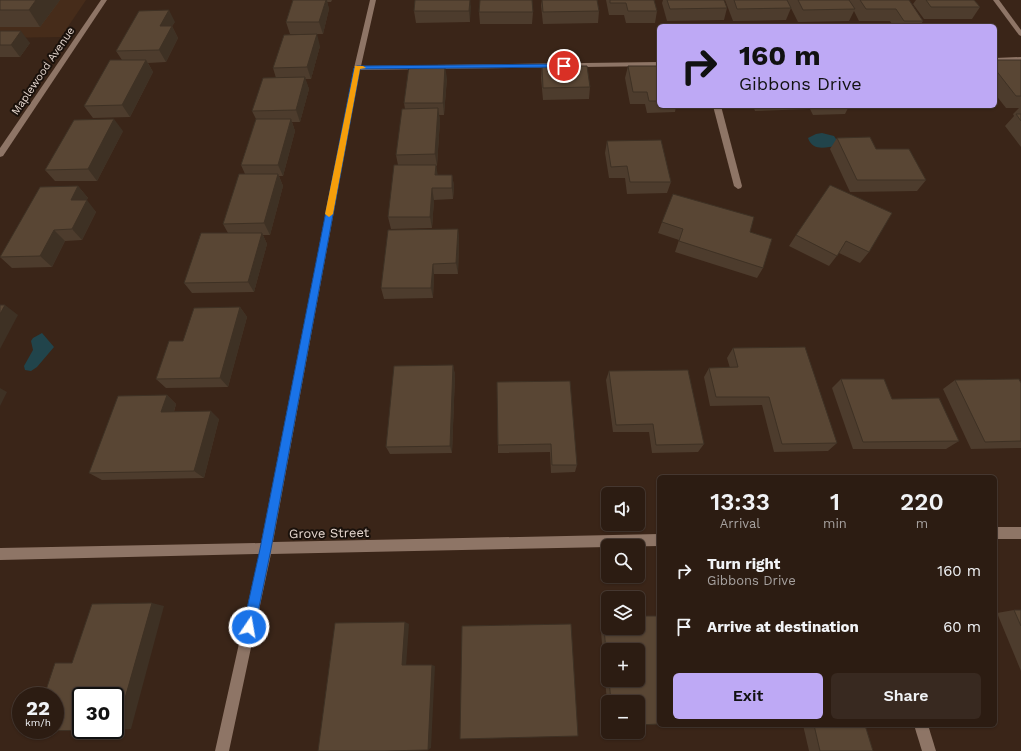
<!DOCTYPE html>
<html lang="en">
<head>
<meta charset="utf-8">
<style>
	body { margin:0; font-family:"Work Sans",sans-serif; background:#382920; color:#f1f3f6; height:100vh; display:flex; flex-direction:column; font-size:15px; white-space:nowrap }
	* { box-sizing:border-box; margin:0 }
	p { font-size:13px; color:#a6a19f }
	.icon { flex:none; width:22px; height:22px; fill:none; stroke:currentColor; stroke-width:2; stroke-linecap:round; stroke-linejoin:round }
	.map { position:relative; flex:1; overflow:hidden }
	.sheet { position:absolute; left:657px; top:475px; width:340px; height:252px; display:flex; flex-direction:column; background:#2c1c12; border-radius:6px; box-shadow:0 1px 3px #0004,0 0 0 1px #483a32 }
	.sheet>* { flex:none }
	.hud { position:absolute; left:657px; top:24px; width:340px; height:84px; border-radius:6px; box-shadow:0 1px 3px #0004,0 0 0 1px #483a32; background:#bea9f5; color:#111; overflow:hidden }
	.fabs { position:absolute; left:601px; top:487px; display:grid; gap:8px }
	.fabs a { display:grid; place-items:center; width:44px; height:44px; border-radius:6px; background:#2c1c12; box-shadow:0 1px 3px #0004,0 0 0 1px #483a32; font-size:20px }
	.speed { position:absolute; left:12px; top:687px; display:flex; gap:8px; font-size:20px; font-weight:700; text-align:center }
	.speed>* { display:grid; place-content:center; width:52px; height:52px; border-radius:50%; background:#2c1c12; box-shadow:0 1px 3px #0004,0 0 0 1px #483a32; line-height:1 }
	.speed small { font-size:10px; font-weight:400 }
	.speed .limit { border:2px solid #111; border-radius:6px; background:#fff; color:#111 }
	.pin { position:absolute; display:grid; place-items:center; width:34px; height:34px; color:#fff; margin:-17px; border:2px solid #fff; border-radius:50%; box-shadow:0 1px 4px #0007 }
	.me { position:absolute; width:44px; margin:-22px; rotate:12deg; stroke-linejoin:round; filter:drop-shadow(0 0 3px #0008) }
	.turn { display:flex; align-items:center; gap:14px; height:84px; padding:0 16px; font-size:18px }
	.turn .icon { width:52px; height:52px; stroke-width:2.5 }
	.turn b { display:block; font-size:28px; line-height:34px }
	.eta { display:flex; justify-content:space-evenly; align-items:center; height:68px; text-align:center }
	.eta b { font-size:24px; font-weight:600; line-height:28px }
	.primary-button { display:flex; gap:8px; margin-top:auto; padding:8px 16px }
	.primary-button a { flex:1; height:46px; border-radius:6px; background:#bea9f5; color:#111; font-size:16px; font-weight:600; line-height:46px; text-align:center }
	.primary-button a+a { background:#382920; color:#f1f3f6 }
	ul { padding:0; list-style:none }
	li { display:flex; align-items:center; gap:12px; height:56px; padding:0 16px }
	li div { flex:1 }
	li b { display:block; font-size:15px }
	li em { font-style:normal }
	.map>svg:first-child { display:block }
	.built { fill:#462c1a }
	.water { fill:#21444b }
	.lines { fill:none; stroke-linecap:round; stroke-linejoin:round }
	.minor { fill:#8e7566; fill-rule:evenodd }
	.wall { fill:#4d3c2d; fill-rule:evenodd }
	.shaded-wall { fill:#3e3124 }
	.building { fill:#594634; stroke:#3e3124 }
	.route { fill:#1a73e8; stroke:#114b97 }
	.slow { fill:#f59e0b }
	.labels { text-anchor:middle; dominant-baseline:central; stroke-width:4; stroke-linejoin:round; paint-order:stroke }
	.far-street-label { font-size:11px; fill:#e6d8d0; stroke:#1a110b }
	.street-label { font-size:13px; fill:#e6d8d0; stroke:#1a110b }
</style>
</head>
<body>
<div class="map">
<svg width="1021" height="751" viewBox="0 0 1021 751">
	<rect width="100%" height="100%" fill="#3a2518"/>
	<!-- built -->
	<polygon class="built" points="0,0 86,0 61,37 0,38"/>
	<!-- water -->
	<g class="water">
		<path d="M822 133 834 136 838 142 837 146C826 147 813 152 808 138L816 134Z"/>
		<polygon points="42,333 54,347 37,367 31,371 25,370 24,366 33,350 31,341 33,338"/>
	</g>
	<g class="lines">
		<!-- minor -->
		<g class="minor">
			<polygon points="101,0 107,0 3,156 0,157 0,148"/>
			<polygon points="370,0 376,0 361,66 659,62 659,66 360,70 273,542 659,534 659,546 271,554 229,751 215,751 259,554 0,560 0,548 261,543 354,68"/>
			<polygon points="993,0 999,0 1021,30 1021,36 1019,35"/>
			<polygon points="1021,57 1021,61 995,62 995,58"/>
			<polygon points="713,106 721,106 742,186 741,188 738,189 734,186"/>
			<rect x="995" y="527" width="26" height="12"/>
			<polygon points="914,725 928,725 936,751 922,751"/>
		</g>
	</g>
	<!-- wall -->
	<g class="wall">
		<polygon points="0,0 60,0 40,27 0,27"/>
		<polygon points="293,0 332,0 331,2 327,2 329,9 323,34 290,34 286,22"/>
		<polygon points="415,0 470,0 470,22 416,23 414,11"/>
		<polygon points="542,0 597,0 599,11 598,23 543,24 541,5"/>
		<polygon points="606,0 654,0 657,11 655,23 626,23 624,15 609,15"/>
		<polygon points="663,0 724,0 727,8 724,20 667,21 662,3"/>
		<polygon points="725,0 909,0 923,21 920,26 893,26 890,21 859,21 854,11 849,21 798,22 791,8 786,20 733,21"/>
		<polygon points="916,0 974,0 980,7 972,19 924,19 913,4"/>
		<polygon points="479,12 533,12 532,24 480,24"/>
		<polygon points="175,22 172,26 178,38 166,62 148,63 153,72 130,117 93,118 84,106 122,60 116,51"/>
		<polygon points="0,31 30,43 20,57 0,57"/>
		<polygon points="320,46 311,79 305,79 309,89 300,122 292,122 295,131 283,176 279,176 283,186 270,235 263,235 267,244 254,292 192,293 184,283 228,233 223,224 245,174 241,165 256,119 252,111 276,78 273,68"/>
		<polygon points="995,60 1021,60 1021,147 1005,126 1014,116 1013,114 1019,108 1006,108 995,94"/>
		<polygon points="542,66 590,87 589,99 543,100 541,78"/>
		<polygon points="628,66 659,66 659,106 676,106 675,112 647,113 645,104 630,104 625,78"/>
		<polygon points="447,78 444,115 439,115 440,120 437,166 436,166 437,175 452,175 454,186 453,199 434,200 432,228 391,229 388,217 398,165 396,155 405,109 404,103"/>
		<polygon points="753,106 849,106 845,114 813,115 810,109 755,111"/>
		<polygon points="123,131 97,181 55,181 45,170"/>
		<polygon points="837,138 876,149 926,180 917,191 850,192 830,149"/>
		<polygon points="607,141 671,182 667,193 627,194 625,178 609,178 605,153"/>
		<polygon points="78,186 88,198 86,200 96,212 82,240 65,241 52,267 12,268 0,257"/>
		<polygon points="892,213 869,252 860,263 839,253 829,266 789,246 796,235"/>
		<polygon points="662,222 750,232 763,268 757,278 675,252 679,240 658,233"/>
		<polygon points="458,229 459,240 458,274 434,274 433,298 384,299 381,288"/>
		<polygon points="240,307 247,317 228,387 166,388 156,379 183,341"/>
		<polygon points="733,348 837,443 828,451 774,452 762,405 710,406 704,377 709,368 730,368 727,358"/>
		<polygon points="453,365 455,375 452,453 390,454 386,447"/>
		<polygon points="609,371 704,444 698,452 652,453 649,432 613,432 606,380"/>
		<polygon points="841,379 892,399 959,441 946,449 853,449 832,388"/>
		<polygon points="955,380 1021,383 1021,448 971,449 943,389"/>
		<polygon points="497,382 577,465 575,472 551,473 550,452 498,453"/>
		<polygon points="167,395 176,404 174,412 219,419 204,478 102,480 89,473"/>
		<polygon points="1014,610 1021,610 1021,671 997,613"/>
		<path d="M638 616H659V724L638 725V702H608V714L600 620 603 617H608V628H638ZM608 650H638V680H608Z"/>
		<polygon points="803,725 865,725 873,751 809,751"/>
	</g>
	<!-- shaded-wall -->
	<g class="shaded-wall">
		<polygon points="36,0 60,0 40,27 29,10"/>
		<polygon points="326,0 327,0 329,9 323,34 319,22"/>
		<polygon points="470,0 471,7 470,22 469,11"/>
		<polygon points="169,10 175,22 172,26 178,38 166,62 159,50 160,26"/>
		<polygon points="21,31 30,43 20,57 11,45"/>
		<polygon points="317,34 320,46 311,79 307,67"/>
		<polygon points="146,60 153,72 130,117 122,105"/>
		<polygon points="445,66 447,78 444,115 443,103"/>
		<polygon points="305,77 309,89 300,122 296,110"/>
		<polygon points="438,108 440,120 437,166 435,154"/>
		<polygon points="114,119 123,131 97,181 88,169"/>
		<polygon points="291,119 295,131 283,176 278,165"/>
		<polygon points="436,165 438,176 435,175"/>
		<polygon points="278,174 283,186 270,235 264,223"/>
		<polygon points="452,175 454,186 453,199 452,188"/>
		<polygon points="78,186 88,198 81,212 71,200"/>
		<polygon points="432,188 434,200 432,228 430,217"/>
		<polygon points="87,200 96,212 82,240 72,229"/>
		<polygon points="458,229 459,240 458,274 456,263"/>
		<polygon points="54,230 65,241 52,267 40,256"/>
		<polygon points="262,233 267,244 254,292 248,282"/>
		<polygon points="433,264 434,274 433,298 431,288"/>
		<polygon points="5,305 18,315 0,349 0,314"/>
		<polygon points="240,307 247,317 228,387 220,378"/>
		<polygon points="453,365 455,375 452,453 450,446"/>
		<polygon points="0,388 7,392 0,406"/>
		<polygon points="167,395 176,404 171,420 161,412"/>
		<polygon points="211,411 219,419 204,478 194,471"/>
		<polygon points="152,603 164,606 131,729 116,730"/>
		<polygon points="405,622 409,624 406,667 402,665"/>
		<polygon points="432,665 435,666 431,748 428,750"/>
	</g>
	<!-- building -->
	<g class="building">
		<polygon points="0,0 36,0 29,10 0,10"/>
		<polygon points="293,0 326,0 319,22 286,22"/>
		<polygon points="415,0 470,0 469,11 414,11"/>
		<polygon points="480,0 532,0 533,12 479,12"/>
		<polygon points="542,0 597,0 599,11 543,12"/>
		<polygon points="610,0 654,0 657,11 628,11 626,3 610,3"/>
		<polygon points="667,0 724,0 727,8 670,9"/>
		<polygon points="734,0 787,0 791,8 737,9"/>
		<polygon points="798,0 849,0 855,9 803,10"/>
		<polygon points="860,0 909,0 923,21 904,21 896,9 866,9"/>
		<polygon points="926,0 974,0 980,7 931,7"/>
		<polygon points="169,10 160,26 172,26 159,50 116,51 139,11"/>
		<polygon points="0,31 21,31 11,45 0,45"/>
		<polygon points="317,34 307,67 273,68 284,35"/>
		<polygon points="110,60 146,60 122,105 84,106"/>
		<polygon points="995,60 1021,60 1021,96 1016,96 995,69"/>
		<polygon points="409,66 445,66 443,103 404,103"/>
		<polygon points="542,66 587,66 590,87 543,88"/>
		<polygon points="628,66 659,66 659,101 649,101 647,92 633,92"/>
		<polygon points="305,77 296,110 252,111 263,78"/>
		<polygon points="438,108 435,154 396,155 402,109"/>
		<polygon points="1016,114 1021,114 1021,121"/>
		<polygon points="114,119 88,169 45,170 74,120"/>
		<polygon points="256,119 291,119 278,165 241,165"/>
		<polygon points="870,137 876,149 909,149 926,180 857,180 837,138"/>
		<polygon points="661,140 671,182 630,182 627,166 611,167 607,141"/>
		<polygon points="394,165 436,165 435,175 452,175 452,188 432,188 430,217 388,217"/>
		<polygon points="239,174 278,174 264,223 223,224"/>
		<polygon points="830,185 892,213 869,252 846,241 837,256 796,235"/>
		<polygon points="78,186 71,200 87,200 72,229 54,230 40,256 0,257 40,187"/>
		<polygon points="673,194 754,217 750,232 772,239 763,268 679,241 683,229 662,222"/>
		<polygon points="458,229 456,263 433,264 431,288 381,288 388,230"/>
		<polygon points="201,233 262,233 248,282 184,283"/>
		<polygon points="0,305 5,305 0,314"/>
		<polygon points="240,307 220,378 156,379 169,341 183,341 194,308"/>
		<polygon points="805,347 837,443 782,444 769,397 716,397 709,368 738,367 733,348"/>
		<polygon points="453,365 450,446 386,447 394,366"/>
		<polygon points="688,370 704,444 656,445 653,424 616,425 609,371"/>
		<polygon points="841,379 884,379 892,399 939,398 959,441 863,442"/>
		<polygon points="1019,379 1021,383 1021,441 985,442 955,380"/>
		<polygon points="570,381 577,465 552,465 551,444 498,445 497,382"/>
		<polygon points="167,395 161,412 211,411 194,471 89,473 118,396"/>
		<polygon points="152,603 116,730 115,730 115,696 81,696 81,730 104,730 31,731 32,730 55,730 55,696 44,696 55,663 72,663 92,604"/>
		<polygon points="1014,610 1021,610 1021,626"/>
		<polygon points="638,616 659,616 659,724 638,725 638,702 611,702 609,680 638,680 638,650 608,650 608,674 603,617 608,617 608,628 638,628"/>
		<polygon points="405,622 402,665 432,665 428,750 385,751 318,751 335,623"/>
		<polygon points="571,624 578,736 460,739 462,626"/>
		<polygon points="814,725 865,725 873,751 820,751"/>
	</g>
	<!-- route -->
	<polygon class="route" points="564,64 566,64 566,67 360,69 271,549 255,627 253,631 249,632 245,631 243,627 260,549 354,68 357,66"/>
	<!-- slow -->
	<polygon class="slow" points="355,66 363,66 366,68 360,69 333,214 329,217 325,214"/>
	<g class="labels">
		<!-- far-street labels -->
		<g class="far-street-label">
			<text transform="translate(43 71) rotate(-56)">Maplewood Avenue</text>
		</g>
		<!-- street labels -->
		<g class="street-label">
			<text transform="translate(329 533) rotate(-1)">Grove Street</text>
		</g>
	</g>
</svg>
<div class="fabs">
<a><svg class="icon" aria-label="sound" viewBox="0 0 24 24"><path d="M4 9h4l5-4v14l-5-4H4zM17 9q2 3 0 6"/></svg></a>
<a><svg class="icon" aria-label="search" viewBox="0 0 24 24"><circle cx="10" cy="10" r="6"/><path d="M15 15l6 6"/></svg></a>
<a><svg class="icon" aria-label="layers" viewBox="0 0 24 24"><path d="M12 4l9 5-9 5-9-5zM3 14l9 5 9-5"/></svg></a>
<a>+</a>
<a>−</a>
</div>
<div class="speed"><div>22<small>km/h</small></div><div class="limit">30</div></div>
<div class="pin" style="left:564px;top:66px;background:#d93025"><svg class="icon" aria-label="arrive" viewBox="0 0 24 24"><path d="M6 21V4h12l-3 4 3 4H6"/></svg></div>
<svg class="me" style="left:249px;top:627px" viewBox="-20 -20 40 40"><circle r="17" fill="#1a73e8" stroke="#fff" stroke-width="3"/><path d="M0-11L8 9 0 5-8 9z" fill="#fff"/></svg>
<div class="hud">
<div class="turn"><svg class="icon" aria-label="right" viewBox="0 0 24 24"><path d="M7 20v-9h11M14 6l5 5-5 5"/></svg><div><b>160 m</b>Gibbons Drive</div></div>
</div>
<section class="sheet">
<div class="eta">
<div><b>13:33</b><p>Arrival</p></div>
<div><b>1</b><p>min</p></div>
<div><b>220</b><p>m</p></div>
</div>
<ul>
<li><svg class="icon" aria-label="right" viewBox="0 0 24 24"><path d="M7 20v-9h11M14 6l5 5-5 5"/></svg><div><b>Turn right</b><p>Gibbons Drive</p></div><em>160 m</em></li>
<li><svg class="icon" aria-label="arrive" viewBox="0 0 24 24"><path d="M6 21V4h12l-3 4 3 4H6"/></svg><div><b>Arrive at destination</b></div><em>60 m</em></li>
</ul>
<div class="primary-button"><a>Exit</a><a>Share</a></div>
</section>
</div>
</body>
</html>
